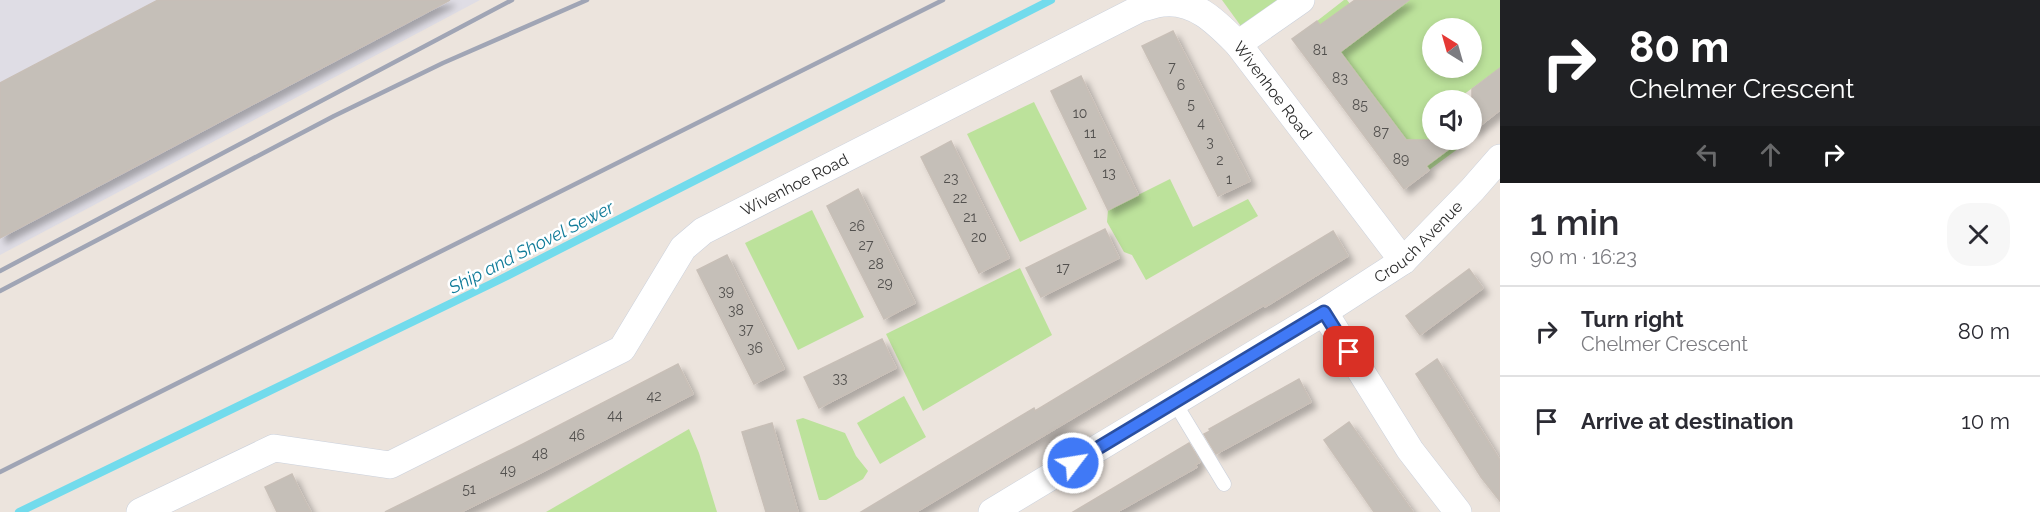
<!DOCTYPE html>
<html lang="en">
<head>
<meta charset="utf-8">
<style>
	body { margin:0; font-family:Raleway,sans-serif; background:#f7f7f7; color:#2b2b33; height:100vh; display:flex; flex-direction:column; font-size:22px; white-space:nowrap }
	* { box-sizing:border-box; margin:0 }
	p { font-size:20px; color:#7c7c81 }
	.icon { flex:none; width:33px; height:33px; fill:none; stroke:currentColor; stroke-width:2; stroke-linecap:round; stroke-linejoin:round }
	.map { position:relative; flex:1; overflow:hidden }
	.details { display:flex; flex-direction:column; background:#fff; width:540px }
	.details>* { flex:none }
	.banner { background:#202124; color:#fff; overflow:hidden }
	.needle { width:39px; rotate:323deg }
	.tools { position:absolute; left:1422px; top:18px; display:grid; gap:12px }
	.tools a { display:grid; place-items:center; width:60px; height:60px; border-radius:50%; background:#fff; box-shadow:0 3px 9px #0003; font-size:30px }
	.pin { position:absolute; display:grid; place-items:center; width:51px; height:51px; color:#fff; margin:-26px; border-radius:12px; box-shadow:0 3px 9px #0006 }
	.me { position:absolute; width:66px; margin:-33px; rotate:59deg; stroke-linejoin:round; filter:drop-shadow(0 0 4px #0008) }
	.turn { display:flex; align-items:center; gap:21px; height:126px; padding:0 30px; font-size:27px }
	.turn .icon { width:78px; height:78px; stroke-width:2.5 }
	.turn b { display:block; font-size:42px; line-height:51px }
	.lanes { display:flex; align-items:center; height:57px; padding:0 30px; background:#0003; justify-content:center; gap:30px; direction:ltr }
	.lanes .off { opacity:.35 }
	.round { display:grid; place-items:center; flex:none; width:63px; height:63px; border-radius:24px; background:#f7f7f7 }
	.head { display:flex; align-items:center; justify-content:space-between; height:102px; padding:0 30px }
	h1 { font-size:36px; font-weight:600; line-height:45px }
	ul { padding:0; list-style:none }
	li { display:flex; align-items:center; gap:18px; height:90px; padding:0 30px; border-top:2px solid #e1e1e2 }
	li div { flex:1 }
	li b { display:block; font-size:22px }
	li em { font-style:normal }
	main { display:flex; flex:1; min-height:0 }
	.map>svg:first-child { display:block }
	.industrial { fill:#dfdde5 }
	.green { fill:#bce29b; fill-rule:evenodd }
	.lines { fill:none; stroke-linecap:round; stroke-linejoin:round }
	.stream { stroke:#72dbec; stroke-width:8 }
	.building { fill:#c5bfb8; stroke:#c8bfb7; stroke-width:1.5; filter:url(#shadow) }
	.service-casing { stroke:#cbd1dc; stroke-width:15 }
	.minor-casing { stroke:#cbd1dc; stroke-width:28 }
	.service { stroke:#fff; stroke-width:14 }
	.minor { stroke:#fff; stroke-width:27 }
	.rail { stroke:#a0a5b5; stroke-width:4.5 }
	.route-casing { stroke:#2a4fa0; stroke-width:15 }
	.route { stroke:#4079f6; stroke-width:10 }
	.labels { text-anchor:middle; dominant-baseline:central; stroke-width:5; stroke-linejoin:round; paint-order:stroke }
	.number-label { font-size:14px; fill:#52504e }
	.street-label { font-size:16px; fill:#2b2b2b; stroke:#fff }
	.water-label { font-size:18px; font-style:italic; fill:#107b99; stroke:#fff }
</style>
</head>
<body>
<main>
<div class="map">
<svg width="1500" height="512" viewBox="0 0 1500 512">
	<defs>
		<filter id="shadow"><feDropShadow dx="5.5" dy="5.5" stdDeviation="3" flood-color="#0004"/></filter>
	</defs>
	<rect width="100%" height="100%" fill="#ece4dd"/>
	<!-- industrial -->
	<polygon class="industrial" points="0,0 480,0 0,255"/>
	<!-- green -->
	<g class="green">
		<polygon points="1222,0 1282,0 1243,29"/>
		<path d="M1344 0H1347L1370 30 1409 0H1500V68L1456 100H1432V140H1452L1459 148 1429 170 1317 21ZM1432 28H1472V68H1432Z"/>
		<polygon points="1034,102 1087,209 1020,242 967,134"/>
		<polygon points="1170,179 1193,227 1248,199 1258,216 1146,280 1132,255 1124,252 1107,222 1108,210"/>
		<polygon points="812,210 864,317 798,350 745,243"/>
		<polygon points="1020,268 1052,335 923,411 886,334"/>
		<polygon points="904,396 926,437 880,464 857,423"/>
		<polygon points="803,418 845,433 856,456 868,471 863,479 826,500 819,500 796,420"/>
		<polygon points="689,429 699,453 717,512 546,512"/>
	</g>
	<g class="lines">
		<!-- stream -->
		<polyline class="stream" points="19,512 497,281 1051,0"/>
	</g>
	<!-- building -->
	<g class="building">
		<polygon points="158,0 450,0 0,238 0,83"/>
		<polygon points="1355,0 1409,0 1340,52 1406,140 1461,140 1426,166 1429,170 1404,189 1292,39 1317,21 1320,25"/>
		<polygon points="1173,31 1250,181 1218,196 1142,46"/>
		<polygon points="1500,68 1500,110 1472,132 1472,89"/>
		<polygon points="1081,76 1138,195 1108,210 1051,91"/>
		<polygon points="951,141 1009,258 979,273 921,157"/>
		<polygon points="858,189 915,303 884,319 827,206"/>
		<polygon points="1105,229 1119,258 1041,297 1026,268"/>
		<polygon points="1333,231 1348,256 1265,307 1264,305 1150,372 916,512 861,512 1034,408 1035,411"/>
		<polygon points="727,255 784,369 754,384 697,270"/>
		<polygon points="1469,269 1483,288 1420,335 1406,316"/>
		<polygon points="882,339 896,368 819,408 804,377"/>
		<polygon points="1437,359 1500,460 1500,501 1481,477 1416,374"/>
		<polygon points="678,364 693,394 538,474 461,512 385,512 523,444"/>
		<polygon points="1299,379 1311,402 1216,454 1204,434 1210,431 1209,429"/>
		<polygon points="1349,422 1413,512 1374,512 1324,440"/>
		<polygon points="772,423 798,512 766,512 742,432"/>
		<polygon points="1189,443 1200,462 1195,465 1197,467 1117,512 1073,512"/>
		<polygon points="292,474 301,493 311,512 277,512 265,487"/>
	</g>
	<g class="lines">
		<defs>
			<polyline id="service" points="1175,403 1224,484"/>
			<g id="minor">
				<polyline points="1238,44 1301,0"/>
				<path id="s1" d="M1324 312 1403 261 1472 190 1500 158"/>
				<path id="s2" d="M140 512 274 448 390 465 622 349 683 248 703 231 1141 8C1148 7 1157 3 1164 3 1196 0 1218 24 1238 44L1403 261"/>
				<polyline points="992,512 1324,312 1410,450 1458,512"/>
			</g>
		</defs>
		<!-- service casing -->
		<use href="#service" class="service-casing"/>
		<!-- minor casing -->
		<use href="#minor" class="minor-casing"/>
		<!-- service -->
		<use href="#service" class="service"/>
		<!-- minor -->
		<use href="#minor" class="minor"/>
		<!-- rail -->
		<g class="rail">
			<polyline points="0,271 512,0"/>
			<polyline points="0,291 334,116 443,63 587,0"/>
			<polyline points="0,472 943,0"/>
		</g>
	</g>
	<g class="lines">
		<defs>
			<polyline id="route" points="1073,463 1324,312 1349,352"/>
		</defs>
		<!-- route casing -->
		<use href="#route" class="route-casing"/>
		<!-- route -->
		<use href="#route" class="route"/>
	</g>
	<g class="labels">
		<!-- number labels -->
		<g class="number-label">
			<text x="1320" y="50">81</text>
			<text x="1172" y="67">7</text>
			<text x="1340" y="78">83</text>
			<text x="1181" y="85">6</text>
			<text x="1191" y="104">5</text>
			<text x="1360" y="105">85</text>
			<text x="1080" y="113">10</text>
			<text x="1201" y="123">4</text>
			<text x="1381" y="132">87</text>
			<text x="1090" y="133">11</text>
			<text x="1210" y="142">3</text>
			<text x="1100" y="153">12</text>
			<text x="1401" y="159">89</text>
			<text x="1220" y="160">2</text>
			<text x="1109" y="173">13</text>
			<text x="951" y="178">23</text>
			<text x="1229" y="179">1</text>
			<text x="960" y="198">22</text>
			<text x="970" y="217">21</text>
			<text x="857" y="226">26</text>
			<text x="979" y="237">20</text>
			<text x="866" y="245">27</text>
			<text x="876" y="264">28</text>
			<text x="1063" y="268">17</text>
			<text x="885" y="283">29</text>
			<text x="726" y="291">39</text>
			<text x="736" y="310">38</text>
			<text x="746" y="329">37</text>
			<text x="755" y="348">36</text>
			<text x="840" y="378">33</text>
			<text x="654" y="396">42</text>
			<text x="615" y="415">44</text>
			<text x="577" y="435">46</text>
			<text x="540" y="454">48</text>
			<text x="508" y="470">49</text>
			<text x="469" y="489">51</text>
		</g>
		<!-- street labels -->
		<g class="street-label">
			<text stroke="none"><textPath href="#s2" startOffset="1330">Wivenhoe Road</textPath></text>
			<text stroke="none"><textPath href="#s2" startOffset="772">Wivenhoe Road</textPath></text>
			<text stroke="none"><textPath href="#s1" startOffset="118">Crouch Avenue</textPath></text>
		</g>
		<!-- water labels -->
		<g class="water-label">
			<text transform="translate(531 247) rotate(-27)">Ship and Shovel Sewer</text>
		</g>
	</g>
</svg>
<div class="tools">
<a><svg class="needle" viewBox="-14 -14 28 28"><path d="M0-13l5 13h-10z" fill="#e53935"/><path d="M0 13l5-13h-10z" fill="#7c7c81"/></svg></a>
<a><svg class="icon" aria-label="sound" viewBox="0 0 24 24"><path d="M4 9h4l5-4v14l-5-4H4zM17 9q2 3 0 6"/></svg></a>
</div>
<div class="pin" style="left:1349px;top:352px;background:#d93025"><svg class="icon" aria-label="arrive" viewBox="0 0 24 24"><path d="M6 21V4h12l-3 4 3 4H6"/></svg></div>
<svg class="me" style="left:1073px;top:463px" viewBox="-20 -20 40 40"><circle r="17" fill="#4079f6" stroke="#fff" stroke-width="3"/><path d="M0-11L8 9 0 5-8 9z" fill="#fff"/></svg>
</div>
<section class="details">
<div class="banner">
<div class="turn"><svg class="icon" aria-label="right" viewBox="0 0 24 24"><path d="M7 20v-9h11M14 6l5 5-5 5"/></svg><div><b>80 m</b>Chelmer Crescent</div></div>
<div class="lanes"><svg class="icon off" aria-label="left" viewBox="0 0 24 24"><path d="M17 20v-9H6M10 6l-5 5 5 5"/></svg><svg class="icon off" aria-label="ahead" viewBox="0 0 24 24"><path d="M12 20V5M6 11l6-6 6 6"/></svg><svg class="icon" aria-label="right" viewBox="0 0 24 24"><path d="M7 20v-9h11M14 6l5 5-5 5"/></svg></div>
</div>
<div class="head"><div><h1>1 min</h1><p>90 m · 16:23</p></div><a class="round"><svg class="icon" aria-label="close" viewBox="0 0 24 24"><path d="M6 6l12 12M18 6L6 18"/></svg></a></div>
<ul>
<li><svg class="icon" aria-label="right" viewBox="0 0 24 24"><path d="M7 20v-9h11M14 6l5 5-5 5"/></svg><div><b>Turn right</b><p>Chelmer Crescent</p></div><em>80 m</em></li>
<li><svg class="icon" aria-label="arrive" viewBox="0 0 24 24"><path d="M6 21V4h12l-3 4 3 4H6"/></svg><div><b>Arrive at destination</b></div><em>10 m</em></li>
</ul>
</section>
</main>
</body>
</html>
